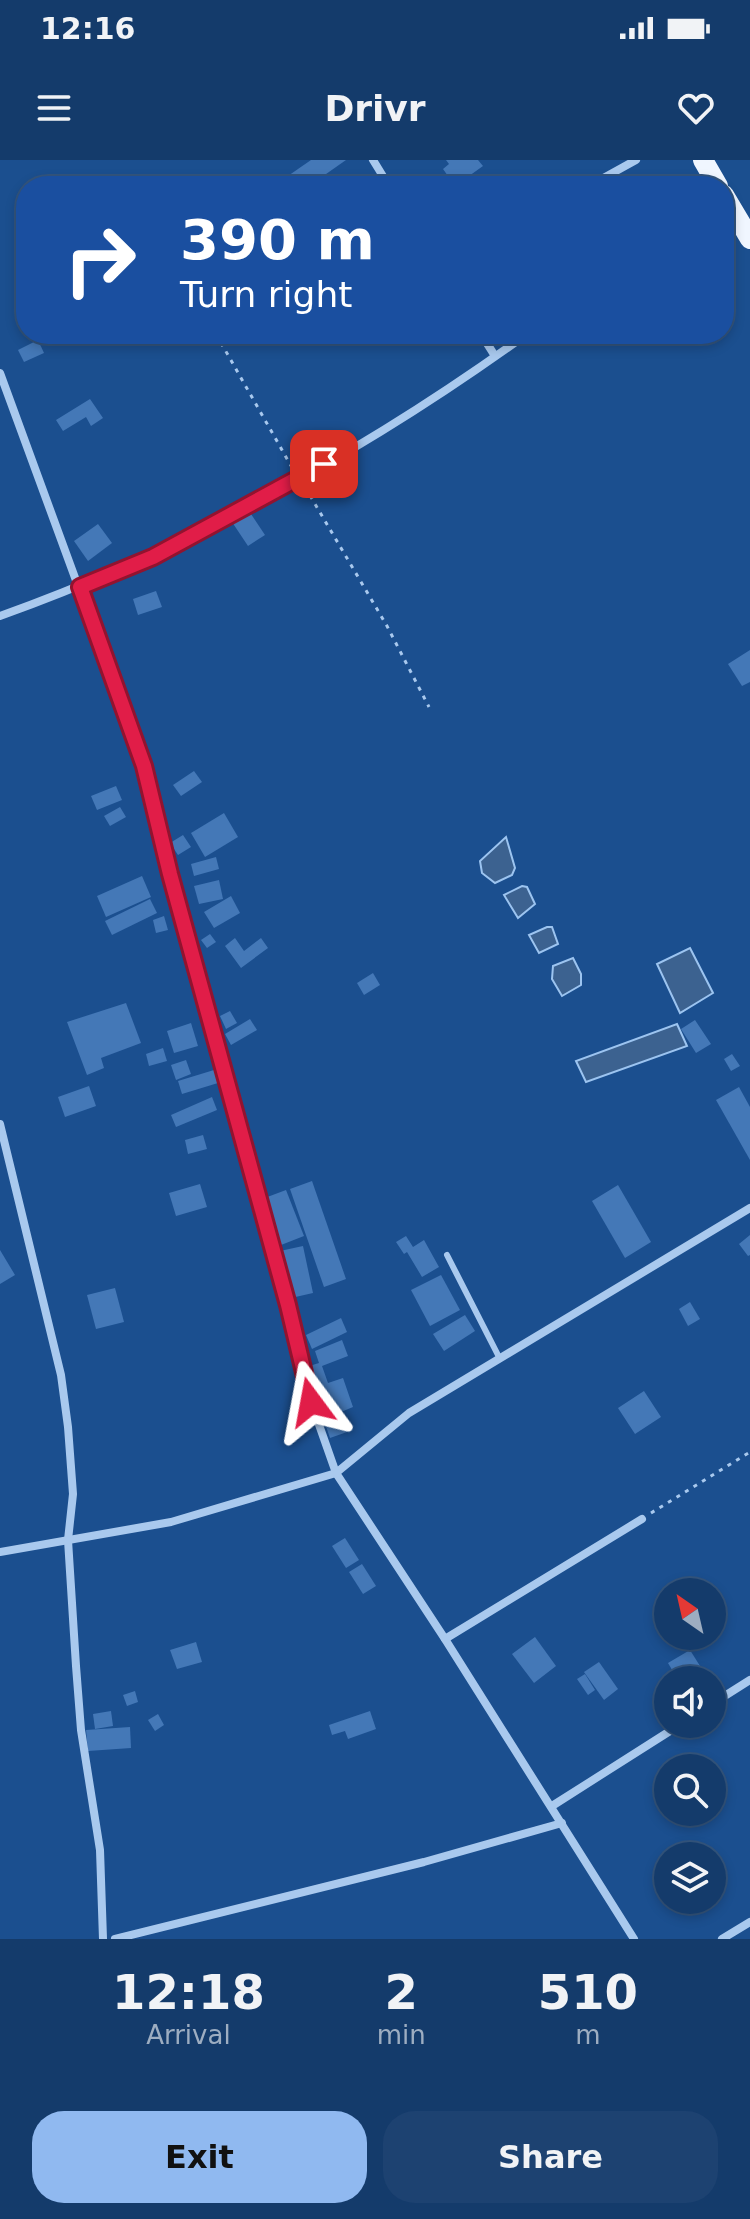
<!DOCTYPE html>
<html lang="en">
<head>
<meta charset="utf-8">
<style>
	body { margin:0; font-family:"DejaVu Sans",sans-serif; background:#1d4271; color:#f1f3f6; height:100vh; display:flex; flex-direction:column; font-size:30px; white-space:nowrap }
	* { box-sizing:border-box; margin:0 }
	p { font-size:26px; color:#9dadc1 }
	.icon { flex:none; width:44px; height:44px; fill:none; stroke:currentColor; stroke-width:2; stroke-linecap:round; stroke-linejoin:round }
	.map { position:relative; height:1779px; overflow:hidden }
	.drawer { display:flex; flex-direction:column; background:#143b6b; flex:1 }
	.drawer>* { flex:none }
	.banner { position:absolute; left:16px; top:16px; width:718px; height:168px; border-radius:32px; box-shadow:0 4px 12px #0003,0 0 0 2px #33557e; background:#1a4fa0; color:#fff; overflow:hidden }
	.needle { width:52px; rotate:326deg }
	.buttons { position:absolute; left:654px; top:1418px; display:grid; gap:16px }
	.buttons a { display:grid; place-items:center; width:72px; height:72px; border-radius:50%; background:#143b6b; box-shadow:0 4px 12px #0003,0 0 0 2px #33557e; font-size:40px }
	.pin { position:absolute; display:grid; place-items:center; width:68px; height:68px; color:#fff; margin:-34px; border-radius:16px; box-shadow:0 4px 12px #0006 }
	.me { position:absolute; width:88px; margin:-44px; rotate:347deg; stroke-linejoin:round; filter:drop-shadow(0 0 6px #0008) }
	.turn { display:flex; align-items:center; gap:28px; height:168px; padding:0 32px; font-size:36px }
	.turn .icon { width:104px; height:104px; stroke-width:2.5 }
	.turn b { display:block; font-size:56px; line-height:68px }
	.eta { display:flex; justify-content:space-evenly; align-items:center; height:136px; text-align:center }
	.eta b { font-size:48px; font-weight:700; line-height:56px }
	.button { display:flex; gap:16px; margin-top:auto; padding:16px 32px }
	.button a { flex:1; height:92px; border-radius:32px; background:#90b9f0; color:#111; font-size:32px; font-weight:700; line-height:92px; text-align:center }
	.button a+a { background:#1d4271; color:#f1f3f6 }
	.status { display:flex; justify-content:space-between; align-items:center; height:56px; padding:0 40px; background:#143b6b; direction:ltr }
	.status svg { height:22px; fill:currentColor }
	header { display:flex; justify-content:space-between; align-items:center; height:104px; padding:0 32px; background:#143b6b; font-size:36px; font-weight:700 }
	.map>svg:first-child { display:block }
	.water { fill:#3c6290; stroke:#9cc4f0; stroke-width:2 }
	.building { fill:#4478b7 }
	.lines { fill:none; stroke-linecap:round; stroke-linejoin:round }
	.path { stroke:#a9c9ee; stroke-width:3; stroke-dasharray:4 6; stroke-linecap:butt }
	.lane { stroke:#a9c9ee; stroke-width:6 }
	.street { stroke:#a9c9ee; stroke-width:8 }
	.primary { stroke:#f0f6ff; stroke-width:20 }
	.route-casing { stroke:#92132f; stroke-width:20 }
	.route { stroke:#e11d48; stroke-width:14 }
</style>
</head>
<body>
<div class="status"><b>12:16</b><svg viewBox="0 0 49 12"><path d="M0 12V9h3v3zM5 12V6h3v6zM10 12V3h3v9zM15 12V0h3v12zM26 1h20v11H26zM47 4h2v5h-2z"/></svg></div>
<header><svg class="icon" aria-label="menu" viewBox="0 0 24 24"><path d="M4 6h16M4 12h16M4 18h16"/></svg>Drivr<svg class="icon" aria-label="heart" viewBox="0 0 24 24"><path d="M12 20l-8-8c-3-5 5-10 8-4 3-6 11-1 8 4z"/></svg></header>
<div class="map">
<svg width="750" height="1779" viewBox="0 0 750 1779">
	<rect width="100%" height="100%" fill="#1b4f8f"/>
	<!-- water -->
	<g class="water">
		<polygon points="506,677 515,708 512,715 495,723 482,713 480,701"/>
		<polygon points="522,726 527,727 535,744 518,758 504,735"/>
		<polygon points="547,767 552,767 558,784 539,793 529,775"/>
		<polygon points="690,788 713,833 680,853 657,804"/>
		<polygon points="573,798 581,814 581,825 562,836 552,819 553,806"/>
		<polygon points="677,864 687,886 586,922 576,901"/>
	</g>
	<!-- building -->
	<g class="building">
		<polygon points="311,0 346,0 309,26 291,26 285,18"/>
		<polygon points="446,0 478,0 483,6 455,26 443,9 449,4"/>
		<polygon points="38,180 44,193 24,202 18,190"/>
		<polygon points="90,239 103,258 91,266 86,257 63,271 56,260"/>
		<polygon points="245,345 265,375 248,386 228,356"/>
		<polygon points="98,364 112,383 88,401 74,381"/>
		<polygon points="156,431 162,447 138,455 133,439"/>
		<polygon points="750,490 750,522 742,526 728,504"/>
		<polygon points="194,611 202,622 181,636 173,625"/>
		<polygon points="116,626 122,640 97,650 91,636"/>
		<polygon points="120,647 126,657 110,666 104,656"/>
		<polygon points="224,653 238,677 205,697 191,673"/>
		<polygon points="183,675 191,687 178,695 170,683"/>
		<polygon points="216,697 219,709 194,716 191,704"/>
		<polygon points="142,716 151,737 106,757 97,736"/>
		<polygon points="219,720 223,739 199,744 194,726"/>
		<polygon points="231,736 240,753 214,768 204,752"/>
		<polygon points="150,739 157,753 112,775 105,761"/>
		<polygon points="164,756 168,770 156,773 153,760"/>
		<polygon points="210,774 216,782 207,788 201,780"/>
		<polygon points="235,778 244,791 261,778 268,788 241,808 225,786"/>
		<polygon points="373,813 380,825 364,835 357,823"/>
		<polygon points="126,843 141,883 101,898 104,908 87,915 67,862"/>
		<polygon points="230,851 237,863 226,869 220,856"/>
		<polygon points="250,859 257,870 231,885 225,874"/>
		<polygon points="695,860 711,884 696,893 681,869"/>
		<polygon points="191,863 198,886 174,893 167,871"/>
		<polygon points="163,888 167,901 149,906 146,894"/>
		<polygon points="732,894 740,906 731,911 724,899"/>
		<polygon points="186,900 191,914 176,920 171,905"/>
		<polygon points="214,910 218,923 182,934 178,921"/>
		<polygon points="89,926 96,946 65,957 58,937"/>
		<polygon points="739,927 750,947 750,1000 716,940"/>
		<polygon points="212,937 217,950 176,967 171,955"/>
		<polygon points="203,975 207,989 188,994 185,980"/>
		<polygon points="312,1021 346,1119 324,1127 290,1029"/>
		<polygon points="200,1024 207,1047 176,1056 169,1033"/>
		<polygon points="618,1025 651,1082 625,1098 592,1041"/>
		<polygon points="286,1030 304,1076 281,1085 262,1039"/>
		<polygon points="750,1075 750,1095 748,1096 739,1084"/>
		<polygon points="406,1076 413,1087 424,1080 439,1107 422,1117 407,1092 404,1094 396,1082"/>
		<polygon points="303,1086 313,1133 291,1138 280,1091"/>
		<polygon points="0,1090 15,1115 0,1124"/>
		<polygon points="441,1115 460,1150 430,1166 411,1130"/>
		<polygon points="115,1128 124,1162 96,1169 87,1135"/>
		<polygon points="690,1142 700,1159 688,1166 679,1149"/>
		<polygon points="465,1155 475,1171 444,1191 433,1174"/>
		<polygon points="341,1158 347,1172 312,1189 306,1175"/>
		<polygon points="342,1180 348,1196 322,1206 328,1223 343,1218 353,1247 341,1252 347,1272 330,1278 306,1207 319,1203 315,1191"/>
		<polygon points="644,1231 661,1257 635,1274 618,1248"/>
		<polygon points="345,1378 359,1400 346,1408 332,1386"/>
		<polygon points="362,1404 376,1426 363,1434 349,1412"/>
		<polygon points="535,1477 556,1506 534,1523 512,1494"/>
		<polygon points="196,1482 202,1502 177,1509 170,1490"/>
		<polygon points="690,1490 705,1514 694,1520 678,1520 668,1503"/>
		<polygon points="599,1502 618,1529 604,1540 584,1512"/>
		<polygon points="585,1514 595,1530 588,1535 577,1519"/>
		<polygon points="135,1531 138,1542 127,1546 123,1535"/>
		<polygon points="111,1551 113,1566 95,1569 93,1554"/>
		<polygon points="370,1551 376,1569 348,1579 345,1571 332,1575 329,1565"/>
		<polygon points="158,1554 164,1565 155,1571 148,1560"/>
		<polygon points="130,1567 131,1588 88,1591 86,1570"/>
	</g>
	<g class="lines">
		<!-- path -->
		<g class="path">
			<polyline points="216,174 294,311"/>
			<polyline points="305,327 387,466 429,547"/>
			<polyline points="651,1353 750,1292"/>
		</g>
		<!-- lane -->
		<polyline class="lane" points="447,1095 500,1199"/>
		<!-- street -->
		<g class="street">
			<polyline points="373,0 389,26"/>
			<polyline points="589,26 636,0"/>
			<polyline points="481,174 495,196"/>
			<polyline points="0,213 144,606 170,714 288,1145 311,1242 336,1313 445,1479 634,1779"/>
			<path d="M0 456C187 389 365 291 527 174"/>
			<polyline points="0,964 61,1215 68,1267 73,1334 68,1380 76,1506 81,1570 100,1690 103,1779"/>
			<polyline points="0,1392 171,1362 336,1313 409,1253 750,1048"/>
			<polyline points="445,1479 642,1359"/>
			<polyline points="712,1544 750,1520"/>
			<polyline points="552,1646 681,1564"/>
			<polyline points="115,1779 424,1702 562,1663"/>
			<polyline points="722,1779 750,1762"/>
		</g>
		<!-- primary -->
		<g class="primary">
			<polyline points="703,0 718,26"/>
			<polyline points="724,35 750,79"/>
		</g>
	</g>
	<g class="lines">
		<defs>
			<polyline id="route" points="311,1242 288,1145 170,714 144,606 80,427 153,397 324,304"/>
		</defs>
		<!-- route casing -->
		<use href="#route" class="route-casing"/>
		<!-- route -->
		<use href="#route" class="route"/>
	</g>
</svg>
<div class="buttons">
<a><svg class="needle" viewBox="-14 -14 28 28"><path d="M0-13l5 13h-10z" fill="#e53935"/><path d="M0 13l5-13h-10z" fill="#9dadc1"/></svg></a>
<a><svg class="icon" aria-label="sound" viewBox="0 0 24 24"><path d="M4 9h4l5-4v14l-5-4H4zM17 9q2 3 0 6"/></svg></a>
<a><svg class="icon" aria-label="search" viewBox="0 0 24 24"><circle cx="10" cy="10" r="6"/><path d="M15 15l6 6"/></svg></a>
<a><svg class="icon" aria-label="layers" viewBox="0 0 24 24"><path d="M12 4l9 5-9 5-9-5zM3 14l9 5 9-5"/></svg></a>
</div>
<div class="pin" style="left:324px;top:304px;background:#d93025"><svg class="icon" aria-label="arrive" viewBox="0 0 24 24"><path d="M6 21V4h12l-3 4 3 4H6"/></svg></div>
<svg class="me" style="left:311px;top:1242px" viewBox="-20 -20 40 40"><path d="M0-17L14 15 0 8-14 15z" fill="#e11d48" stroke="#fff" stroke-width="4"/></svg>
<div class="banner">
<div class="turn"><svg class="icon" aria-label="right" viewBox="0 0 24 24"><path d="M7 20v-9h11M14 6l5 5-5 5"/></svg><div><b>390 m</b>Turn right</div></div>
</div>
</div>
<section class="drawer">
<div class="eta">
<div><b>12:18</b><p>Arrival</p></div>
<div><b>2</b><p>min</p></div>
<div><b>510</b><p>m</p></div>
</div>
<div class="button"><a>Exit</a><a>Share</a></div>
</section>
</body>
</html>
